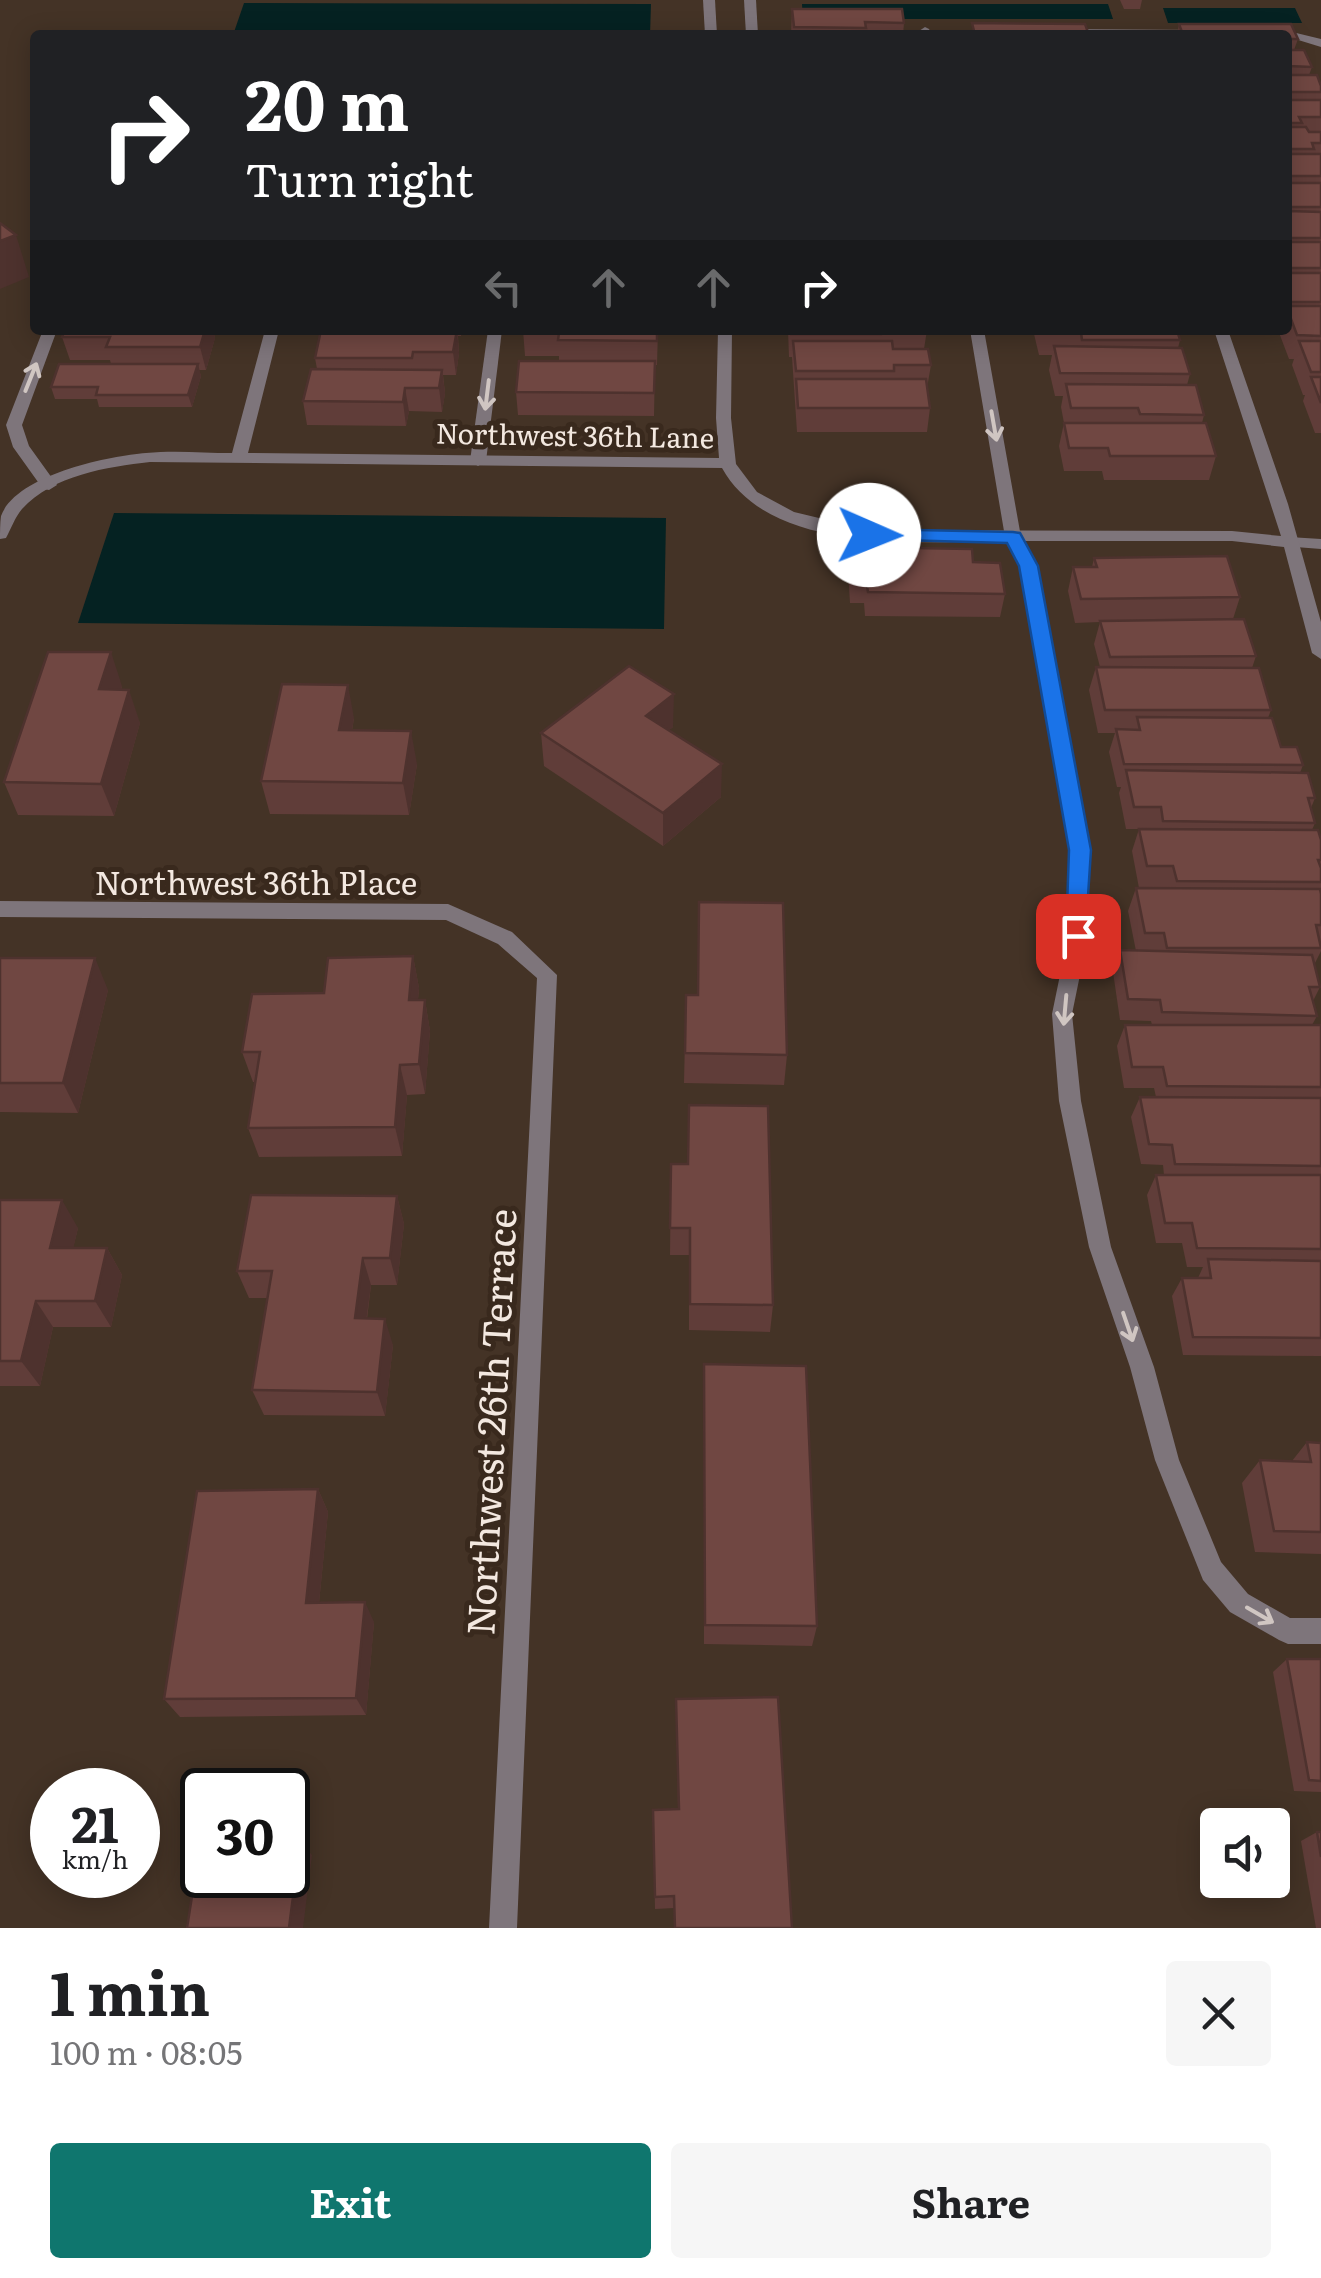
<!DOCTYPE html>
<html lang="en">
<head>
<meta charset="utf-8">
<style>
	body { margin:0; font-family:Literata,serif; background:#f6f6f6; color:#202124; height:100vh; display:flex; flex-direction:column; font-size:38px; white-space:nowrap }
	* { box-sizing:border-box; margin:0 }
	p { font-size:32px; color:#757577 }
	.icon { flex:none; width:55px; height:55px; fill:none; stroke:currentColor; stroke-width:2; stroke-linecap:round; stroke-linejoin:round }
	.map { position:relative; height:1928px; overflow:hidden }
	.panel { display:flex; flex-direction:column; background:#fff; flex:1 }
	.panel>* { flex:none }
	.guide { position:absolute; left:30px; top:30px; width:1262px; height:305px; border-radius:10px; box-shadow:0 5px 25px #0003; background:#202124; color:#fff; overflow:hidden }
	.tools { position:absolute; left:1200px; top:1808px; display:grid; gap:20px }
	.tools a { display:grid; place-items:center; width:90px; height:90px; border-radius:10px; background:#fff; box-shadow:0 5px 25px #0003; font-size:50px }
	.speed { position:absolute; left:30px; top:1768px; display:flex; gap:20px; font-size:50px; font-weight:700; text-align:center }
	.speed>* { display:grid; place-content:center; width:130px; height:130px; border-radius:50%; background:#fff; box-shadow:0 5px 25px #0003; line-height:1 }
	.speed small { font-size:25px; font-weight:400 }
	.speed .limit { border:5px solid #111; border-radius:15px; background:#fff; color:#111 }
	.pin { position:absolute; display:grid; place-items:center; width:85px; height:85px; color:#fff; margin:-42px; border-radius:20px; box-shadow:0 5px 15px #0006 }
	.me { position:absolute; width:110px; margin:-55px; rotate:91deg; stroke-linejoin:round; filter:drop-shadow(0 0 8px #0008) }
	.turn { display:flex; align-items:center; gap:35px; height:210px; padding:0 50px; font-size:45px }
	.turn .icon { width:130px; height:130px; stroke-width:2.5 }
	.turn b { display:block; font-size:70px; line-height:85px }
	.lanes { display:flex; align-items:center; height:95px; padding:0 50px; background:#0003; justify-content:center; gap:50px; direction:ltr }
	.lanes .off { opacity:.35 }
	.round { display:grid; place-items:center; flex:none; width:105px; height:105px; border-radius:10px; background:#f6f6f6 }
	.summary { display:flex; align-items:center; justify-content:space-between; height:170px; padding:0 50px }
	h1 { font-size:60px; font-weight:700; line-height:75px }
	.primary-button { display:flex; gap:20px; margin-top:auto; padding:20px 50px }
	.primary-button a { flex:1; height:115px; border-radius:10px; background:#0f766e; color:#fff; font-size:40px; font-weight:700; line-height:115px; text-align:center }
	.primary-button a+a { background:#f6f6f6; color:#202124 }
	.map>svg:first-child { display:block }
	.water { fill:#052222 }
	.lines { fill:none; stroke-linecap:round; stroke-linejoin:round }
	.lane { fill:#7e757b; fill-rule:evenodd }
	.street { fill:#7e757b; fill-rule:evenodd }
	.wall { fill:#603d39 }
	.shaded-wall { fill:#4e322e }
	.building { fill:#704742; stroke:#4e322e; stroke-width:2.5 }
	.oneway { stroke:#d0c6c2 }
	.route { fill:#1a73e8; stroke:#114b97; stroke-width:2.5 }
	.labels { text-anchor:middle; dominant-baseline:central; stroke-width:10; stroke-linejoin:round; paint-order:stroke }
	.far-street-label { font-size:28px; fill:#f3e8e0; stroke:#39291d }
	.street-label { font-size:32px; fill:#f3e8e0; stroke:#39291d }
	.near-street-label { font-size:38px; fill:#f3e8e0; stroke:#39291d }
</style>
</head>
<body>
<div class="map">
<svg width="1321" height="1928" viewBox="0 0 1321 1928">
	<rect width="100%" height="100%" fill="#443326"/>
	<!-- water -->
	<g class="water">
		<polygon points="244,3 651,4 650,35 233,35"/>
		<polygon points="802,4 1108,4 1113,19 803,19"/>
		<polygon points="1163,8 1295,8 1302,23 1168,23"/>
		<polygon points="114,513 666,518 664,629 78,623"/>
	</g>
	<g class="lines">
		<!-- lane -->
		<g class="lane">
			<polygon points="925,27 929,29 932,35 920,35 919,31"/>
			<polygon points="995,29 999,31 1000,35 951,35 957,31"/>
			<polygon points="1064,29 1205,30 1211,34 1059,35 1060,31"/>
			<polygon points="1288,31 1321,39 1321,47 1282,35"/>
			<polygon points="43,330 57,330 22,425 29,446 57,485 49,490 43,489 13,447 6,425"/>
			<polygon points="488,330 502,330 486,461 478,466 470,461"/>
			<polygon points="970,330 984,330 1021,537 1036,566 1089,850 1088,936 1072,1014 1081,1101 1111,1247 1154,1367 1179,1460 1221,1562 1248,1594 1290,1618 1321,1618 1321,1644 1288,1644 1279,1640 1230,1612 1203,1580 1155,1460 1130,1367 1089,1247 1059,1101 1052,1014 1068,936 1071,850 1020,566 1005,537"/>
			<polygon points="1289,537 1321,539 1321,549 1283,546 1283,538"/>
		</g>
		<!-- street -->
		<g class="street">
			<polygon points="703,0 715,0 717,35 705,35"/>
			<polygon points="744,0 756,0 758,35 746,35"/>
			<polygon points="1120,30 1124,31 1126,35 1114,35"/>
			<path d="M265 330H279L248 453 719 458 716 418 718 330H732L731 418 736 464 757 492 794 512 869 530 1232 531 1281 536 1214 330H1228L1288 504 1321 622V659L1312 653 1284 547 1232 541C1163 541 1095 541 1026 541 937 540 773 560 722 468L150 462C107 467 53 475 22 509 15 517 11 529 6 538L0 539C0 532 0 523 1 516 16 475 108 456 146 453 175 450 204 453 232 453Z"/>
			<polygon points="0,901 448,904 512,932 557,975 517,1928 489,1928 537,978 498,944 446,920 0,917"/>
		</g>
	</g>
	<!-- wall -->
	<g class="wall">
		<polygon points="1120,0 1142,0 1140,9 1124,9"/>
		<polygon points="792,9 904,23 903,35 791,35"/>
		<polygon points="1179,24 1291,24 1298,39 1294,50 1304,50 1312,67 1309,75 1317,75 1321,86 1321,433 1315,433 1303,401 1305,395 1303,395 1292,365 1294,359 1289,359 1278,330 1288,330 1288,35 1177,35"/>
		<polygon points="65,330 216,330 213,330 215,338 206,370 199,370 201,376 192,407 99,407 97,399 55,399 51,387 111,364 110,360 70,360 62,337"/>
		<polygon points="321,330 462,330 461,336 458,336 459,353 456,375 443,375 445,393 442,412 409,411 406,426 307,425 303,401 317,369 315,358"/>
		<polygon points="523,330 658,330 657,365 655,365 654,416 518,415 516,392 559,361 559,356 525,356"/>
		<polygon points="788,330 927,330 924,349 931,365 927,388 930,408 927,432 797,432 792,357 789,357"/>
		<polygon points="1035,330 1177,330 1180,340 1178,348 1190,374 1187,385 1204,415 1202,423 1216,456 1209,480 1104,480 1102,471 1064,471 1059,446 1064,423 1061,407 1063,396 1055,396 1049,370 1052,355 1039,355 1034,334"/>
		<polygon points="850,547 973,562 1005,594 1000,617 865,616 864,603 850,603 848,571"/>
		<polygon points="1094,558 1240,597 1233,619 1256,656 1252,668 1271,710 1268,718 1281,747 1303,765 1300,773 1315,798 1311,808 1315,823 1312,830 1321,840 1321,951 1314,965 1320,987 1313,1001 1317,1016 1312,1025 1321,1026 1321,1356 1183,1355 1172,1296 1182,1278 1198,1278 1203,1267 1187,1267 1182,1243 1156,1243 1147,1195 1156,1175 1164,1175 1163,1165 1141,1164 1131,1117 1140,1097 1156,1097 1154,1088 1124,1088 1117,1046 1125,1025 1152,1025 1151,1021 1120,1020 1113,972 1120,950 1136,951 1128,911 1136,888 1139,888 1132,851 1139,829 1126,829 1119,793 1121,787 1117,787 1109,752 1115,733 1098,733 1089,690 1096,667 1100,667 1094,644 1100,622 1075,623 1068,591 1073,567 1092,567"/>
		<polygon points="122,686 121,690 140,723 114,816 18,815 4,782"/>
		<polygon points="354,718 352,731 417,764 409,815 270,814 261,781"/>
		<polygon points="673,727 669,730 721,797 663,846 544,766 541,733"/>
		<polygon points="413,956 419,988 418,1000 425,1000 430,1031 425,1094 407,1095 402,1156 259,1157 248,1128 256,1082 253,1082 242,1052 324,993"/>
		<polygon points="0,958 108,990 78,1113 0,1112"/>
		<polygon points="686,995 787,1055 784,1085 684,1083"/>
		<polygon points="671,1164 773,1305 770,1332 689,1330 689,1255 670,1255"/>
		<polygon points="397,1196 404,1224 397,1285 371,1285 367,1319 393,1345 385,1416 264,1415 252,1390 267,1298 249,1298 237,1271"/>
		<polygon points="0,1200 78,1228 73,1248 107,1248 122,1275 111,1327 53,1327 40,1386 0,1386"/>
		<polygon points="704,1364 817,1626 812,1646 704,1644"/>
		<polygon points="1307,1442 1321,1443 1321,1554 1255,1552 1242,1483 1260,1460 1292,1461"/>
		<polygon points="318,1489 328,1512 319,1603 374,1622 366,1715 180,1717 164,1699"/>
		<polygon points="1287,1659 1321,1659 1321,1792 1294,1791 1273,1672"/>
		<polygon points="676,1699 792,1928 674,1928 674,1908 655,1909 653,1810 678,1809"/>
		<polygon points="1317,1832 1321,1832 1321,1928 1316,1928 1301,1841"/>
	</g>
	<!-- shaded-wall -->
	<g class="shaded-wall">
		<polygon points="16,235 29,277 0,289 0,241"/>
		<polygon points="205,330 213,330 215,338 206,370 200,347"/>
		<polygon points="457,330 459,353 456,375 453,352"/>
		<polygon points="198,364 201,376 192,407 188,395"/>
		<polygon points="442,370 445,393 442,412 439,388"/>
		<polygon points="405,388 409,411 406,426 403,402"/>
		<polygon points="111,652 122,686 111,723 99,689"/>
		<polygon points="348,685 354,718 346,764 339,730"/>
		<polygon points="129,690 140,723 114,816 101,784"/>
		<polygon points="674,694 673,727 646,749 646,716"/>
		<polygon points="411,731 417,764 409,815 403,783"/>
		<polygon points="722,764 721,797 663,846 663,813"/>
		<polygon points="413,956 419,988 415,1031 409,1000"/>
		<polygon points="95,958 108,990 78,1113 63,1083"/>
		<polygon points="425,1000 430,1031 425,1094 419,1064"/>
		<polygon points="400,1065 407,1095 402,1156 395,1127"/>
		<polygon points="397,1196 404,1224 397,1285 390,1258"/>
		<polygon points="62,1200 78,1228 67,1275 50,1248"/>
		<polygon points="107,1248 122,1275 111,1327 95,1301"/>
		<polygon points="363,1258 371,1285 363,1344 355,1318"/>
		<polygon points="36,1301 53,1327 40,1386 21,1361"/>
		<polygon points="385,1319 393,1345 385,1416 377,1392"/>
		<polygon points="318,1489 328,1512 317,1623 306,1603"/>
		<polygon points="365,1602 374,1622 366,1715 356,1698"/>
		<polygon points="300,1842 312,1855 303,1928 289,1928"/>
	</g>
	<!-- building -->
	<g class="building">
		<polygon points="792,9 902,9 904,23 865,22 866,28 794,27"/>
		<polygon points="972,23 1085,24 1089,35 975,35"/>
		<polygon points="1179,24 1291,24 1298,39 1288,39 1288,35 1183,35"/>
		<polygon points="1288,50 1304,50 1312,67 1288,66"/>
		<polygon points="1288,75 1317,75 1321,86 1321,92 1288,92"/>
		<polygon points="1288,100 1321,100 1321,117 1299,117 1302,123 1288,123"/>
		<polygon points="1288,127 1306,127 1309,132 1321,132 1321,143 1312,143 1314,149 1288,149"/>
		<rect x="1288" y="154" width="33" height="22"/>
		<rect x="1288" y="183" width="33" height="24"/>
		<polygon points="1288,211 1321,212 1321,238 1288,238"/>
		<polygon points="0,223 16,235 0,241"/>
		<rect x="1288" y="242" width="33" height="26"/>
		<rect x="1288" y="273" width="33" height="29"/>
		<polygon points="1288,306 1321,306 1321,336 1297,335 1288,311"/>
		<polygon points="65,330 205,330 200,347 106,347 110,337 62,337"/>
		<polygon points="321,330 457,330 453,352 413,352 412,358 315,358"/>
		<polygon points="523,330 657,330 657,341 558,340 559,333 523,332"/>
		<polygon points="790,330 881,330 881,334 791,334"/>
		<polygon points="1043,330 1177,330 1180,340 1082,340 1081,332 1043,332"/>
		<polygon points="793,341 892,341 893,349 928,349 931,365 894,365 894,371 796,371"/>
		<polygon points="1299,341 1321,341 1321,372 1311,372"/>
		<polygon points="1054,346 1182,348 1190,374 1060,373"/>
		<polygon points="519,361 655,361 654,393 516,392"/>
		<polygon points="59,364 198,364 188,395 96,395 98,387 51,387"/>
		<polygon points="311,369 442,370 439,388 405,388 403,402 303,401"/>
		<polygon points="1311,377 1321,377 1321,403"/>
		<polygon points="796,379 926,379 930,408 798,408"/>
		<polygon points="1066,384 1196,385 1204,415 1140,414 1138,408 1071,408"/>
		<polygon points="1064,423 1206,423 1216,456 1110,456 1108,448 1069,448"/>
		<polygon points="850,547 972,549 973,562 1000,563 1005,594 868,592 866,580 852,580"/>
		<polygon points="1227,556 1240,597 1081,599 1073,567 1097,567 1094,558"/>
		<polygon points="1244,619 1256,656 1110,657 1100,621"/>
		<polygon points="48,652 111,652 99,689 129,690 101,784 4,782"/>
		<polygon points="629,666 674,694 646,716 722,764 663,813 541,733"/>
		<polygon points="1096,667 1259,668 1271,710 1105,710"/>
		<polygon points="282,684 348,685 339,730 411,731 403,783 261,781"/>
		<polygon points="1137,717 1272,718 1281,747 1297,747 1303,765 1124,764 1116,729 1140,730"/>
		<polygon points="1126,770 1308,773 1315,798 1308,798 1315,823 1163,821 1161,807 1134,807"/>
		<polygon points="1139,829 1318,830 1321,840 1321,860 1318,860 1321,868 1321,882 1177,881 1173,866 1147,866"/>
		<polygon points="1136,888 1320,889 1321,894 1321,925 1316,925 1321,948 1167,948 1164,933 1145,933"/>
		<polygon points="699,902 783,903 787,1055 685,1053 686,995 698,995"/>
		<polygon points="1120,950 1312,955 1320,987 1309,987 1317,1016 1162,1012 1160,1000 1128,999"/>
		<polygon points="413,956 409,1000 425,1000 419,1064 400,1065 395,1127 248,1128 260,1052 242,1052 252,994 324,993 328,958"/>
		<polygon points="0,958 95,958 63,1083 0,1083"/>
		<polygon points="1125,1025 1321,1025 1321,1087 1167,1086 1163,1067 1132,1067"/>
		<polygon points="1140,1097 1321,1098 1321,1166 1175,1164 1172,1145 1149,1144"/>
		<polygon points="689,1105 768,1106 773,1305 690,1304 690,1228 670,1228 671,1164 688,1164"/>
		<polygon points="1156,1175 1321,1175 1321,1249 1197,1248 1192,1223 1165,1223"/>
		<polygon points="251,1195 397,1196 390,1258 363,1258 355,1318 385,1319 377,1392 252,1390 272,1271 237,1271"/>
		<polygon points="0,1200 62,1200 50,1248 107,1248 95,1301 36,1301 21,1361 0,1361"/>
		<polygon points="1208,1259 1321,1261 1321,1338 1193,1337 1182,1278 1211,1278"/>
		<polygon points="704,1364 806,1366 817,1626 705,1625"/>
		<polygon points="1307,1442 1321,1443 1321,1532 1274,1531 1260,1460 1311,1462"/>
		<polygon points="318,1489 306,1603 365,1602 356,1698 164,1699 197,1491"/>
		<polygon points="1287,1659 1321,1659 1321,1781 1309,1780"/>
		<polygon points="778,1697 792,1928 675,1928 674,1896 655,1897 653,1810 679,1809 676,1699"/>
		<polygon points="1317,1832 1321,1832 1321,1857"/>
		<polygon points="201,1839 202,1875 288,1875 288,1841 300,1842 289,1928 187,1928"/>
	</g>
	<!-- one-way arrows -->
	<defs><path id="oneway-shaft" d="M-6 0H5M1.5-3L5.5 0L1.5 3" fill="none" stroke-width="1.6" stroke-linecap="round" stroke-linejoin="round" transform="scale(2.5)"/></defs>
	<g class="oneway">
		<use href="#oneway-shaft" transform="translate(31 377) rotate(-68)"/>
		<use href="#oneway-shaft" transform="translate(487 395) rotate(97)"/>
		<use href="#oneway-shaft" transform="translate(994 426) rotate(80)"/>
		<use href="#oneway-shaft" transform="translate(1065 1010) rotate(95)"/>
		<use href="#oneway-shaft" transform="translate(1128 1327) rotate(71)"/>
		<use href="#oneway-shaft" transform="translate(1260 1615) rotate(30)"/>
	</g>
	<!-- route -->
	<polygon class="route" points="869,529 1013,532 1020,533 1038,566 1091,850 1085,942 1078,945 1066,936 1069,850 1019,566 1007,543 863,539 860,535"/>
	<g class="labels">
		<!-- far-street labels -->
		<g class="far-street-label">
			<text transform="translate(575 434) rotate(1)">Northwest 36th Lane</text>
		</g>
		<!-- street labels -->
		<g class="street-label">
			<text x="256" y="881">Northwest 36th Place</text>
		</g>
		<!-- near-street labels -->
		<g class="near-street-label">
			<text transform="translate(489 1422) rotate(-87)">Northwest 26th Terrace</text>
		</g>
	</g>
</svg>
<div class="tools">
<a><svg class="icon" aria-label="sound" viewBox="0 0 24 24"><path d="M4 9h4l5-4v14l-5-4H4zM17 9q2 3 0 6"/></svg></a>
</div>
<div class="speed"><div>21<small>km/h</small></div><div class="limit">30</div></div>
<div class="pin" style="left:1078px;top:936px;background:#d93025"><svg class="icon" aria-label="arrive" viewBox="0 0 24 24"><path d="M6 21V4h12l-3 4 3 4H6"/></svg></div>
<svg class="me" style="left:869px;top:535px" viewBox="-20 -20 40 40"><circle r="19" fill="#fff"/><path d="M0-13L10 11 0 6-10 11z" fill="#1a73e8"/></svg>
<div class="guide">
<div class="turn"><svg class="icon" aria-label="right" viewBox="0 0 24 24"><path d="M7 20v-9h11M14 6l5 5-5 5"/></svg><div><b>20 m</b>Turn right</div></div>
<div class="lanes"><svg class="icon off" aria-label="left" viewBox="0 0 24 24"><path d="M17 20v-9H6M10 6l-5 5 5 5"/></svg><svg class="icon off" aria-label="ahead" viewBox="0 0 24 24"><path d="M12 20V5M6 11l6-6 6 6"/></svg><svg class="icon off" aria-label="ahead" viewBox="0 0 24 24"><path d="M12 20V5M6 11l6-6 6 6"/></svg><svg class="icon" aria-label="right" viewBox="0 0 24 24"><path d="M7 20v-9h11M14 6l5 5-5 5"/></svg></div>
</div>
</div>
<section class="panel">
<div class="summary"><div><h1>1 min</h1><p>100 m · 08:05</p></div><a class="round"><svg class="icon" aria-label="close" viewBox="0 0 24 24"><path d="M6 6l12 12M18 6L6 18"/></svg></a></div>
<div class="primary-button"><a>Exit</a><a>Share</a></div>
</section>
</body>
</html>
